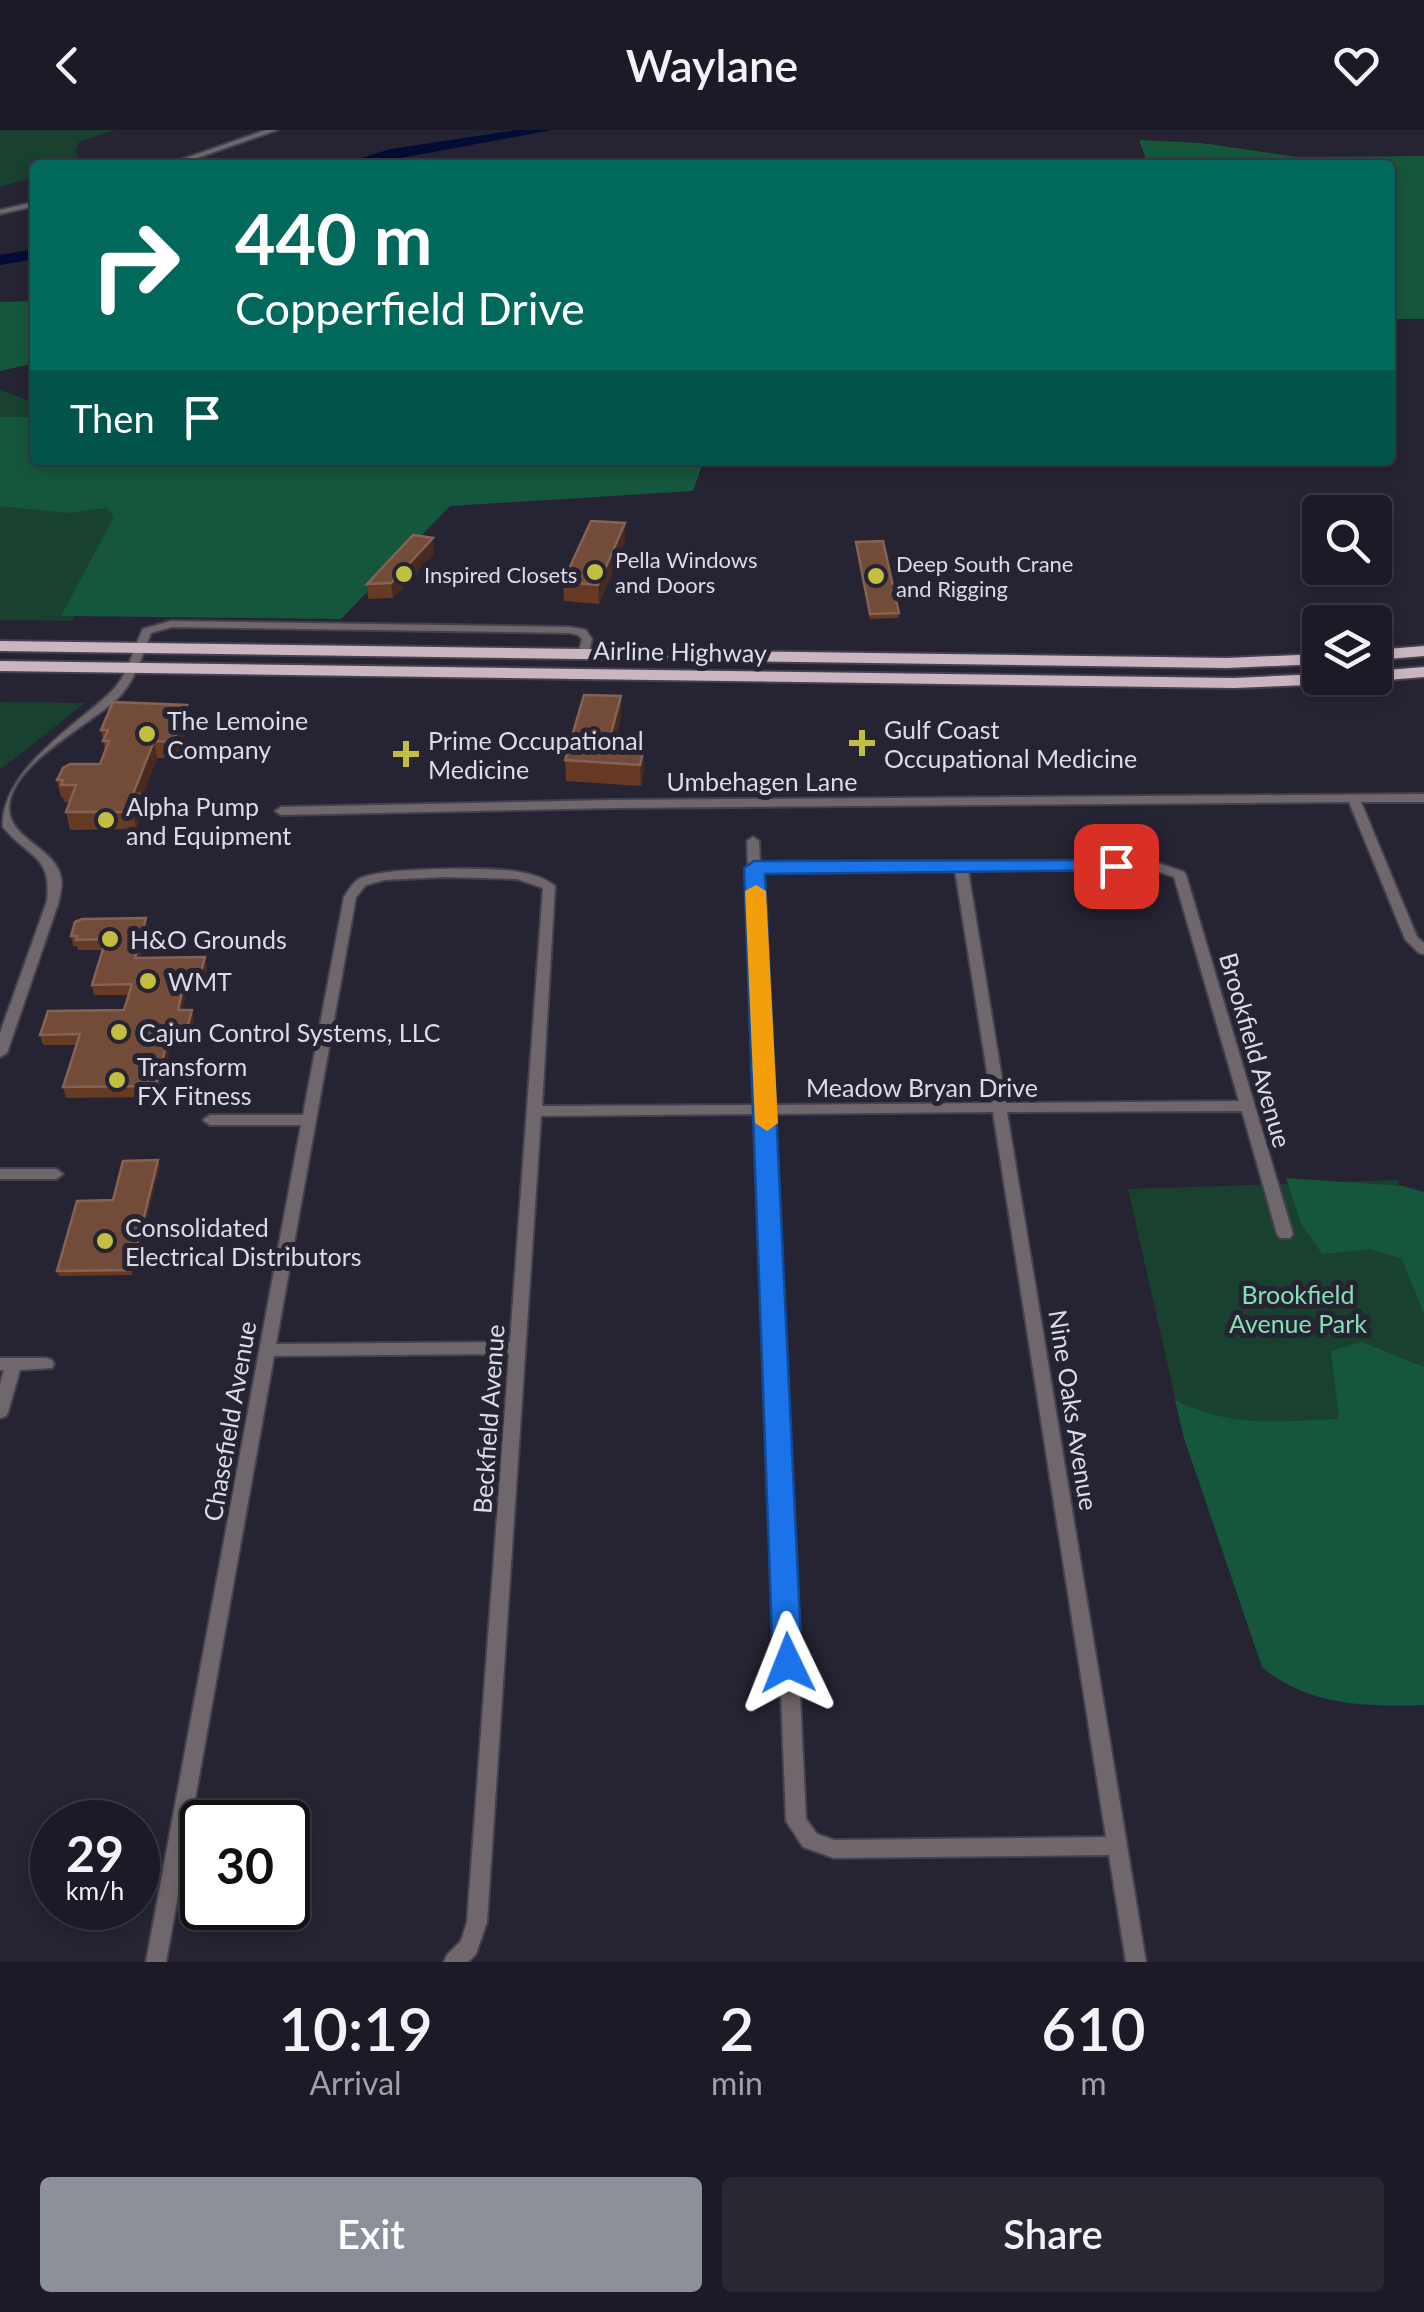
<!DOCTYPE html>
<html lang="en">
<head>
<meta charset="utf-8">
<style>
	body { margin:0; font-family:Lato,sans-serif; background:#292732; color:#f1f3f6; height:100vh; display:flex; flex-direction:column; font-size:38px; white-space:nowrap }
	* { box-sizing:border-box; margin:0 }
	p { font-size:32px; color:#a0a1a7 }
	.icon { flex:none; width:55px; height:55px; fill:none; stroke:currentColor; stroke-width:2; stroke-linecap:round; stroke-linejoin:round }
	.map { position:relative; height:1832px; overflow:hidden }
	.side { display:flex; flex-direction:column; background:#1c1a26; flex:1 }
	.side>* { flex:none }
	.banner { position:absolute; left:30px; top:30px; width:1365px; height:305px; border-radius:10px; box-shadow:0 5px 15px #0003,0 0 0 2px #3a3843; background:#00695c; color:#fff; overflow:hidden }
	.fabs { position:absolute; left:1302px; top:365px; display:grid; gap:20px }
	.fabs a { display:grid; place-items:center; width:90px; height:90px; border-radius:10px; background:#1c1a26; box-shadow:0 5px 15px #0003,0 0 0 2px #3a3843; font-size:50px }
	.speed { position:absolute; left:30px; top:1670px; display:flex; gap:20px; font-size:50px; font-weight:700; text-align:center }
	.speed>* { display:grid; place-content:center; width:130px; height:130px; border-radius:50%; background:#1c1a26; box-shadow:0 5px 15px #0003,0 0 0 2px #3a3843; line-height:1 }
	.speed small { font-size:25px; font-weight:400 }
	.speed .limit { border:5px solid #111; border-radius:15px; background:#fff; color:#111 }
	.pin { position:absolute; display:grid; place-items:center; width:85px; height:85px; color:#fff; margin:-42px; border-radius:20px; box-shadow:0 5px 15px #0006 }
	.me { position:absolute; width:110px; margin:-55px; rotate:358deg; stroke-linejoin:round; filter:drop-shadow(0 0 8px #0008) }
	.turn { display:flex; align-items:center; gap:35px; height:210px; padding:0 40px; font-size:45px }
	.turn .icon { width:130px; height:130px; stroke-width:2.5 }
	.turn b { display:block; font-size:70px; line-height:85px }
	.then { display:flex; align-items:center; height:95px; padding:0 40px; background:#0003; gap:20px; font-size:38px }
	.eta { display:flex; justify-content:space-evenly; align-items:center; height:170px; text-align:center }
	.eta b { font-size:60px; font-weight:600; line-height:70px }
	.primary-button { display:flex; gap:20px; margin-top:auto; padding:20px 40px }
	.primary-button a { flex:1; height:115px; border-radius:10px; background:#8c9099; color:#fff; font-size:40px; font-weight:600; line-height:115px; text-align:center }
	.primary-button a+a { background:#292732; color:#f1f3f6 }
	header { display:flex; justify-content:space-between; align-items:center; height:130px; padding:0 40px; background:#1c1a26; font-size:45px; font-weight:600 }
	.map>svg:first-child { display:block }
	.green { fill:#18412f }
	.forest { fill:#15573c }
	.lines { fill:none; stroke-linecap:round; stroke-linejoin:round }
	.river { fill:#020c34; fill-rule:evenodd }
	.minor-casing { stroke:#434050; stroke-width:4 }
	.trunk-casing { stroke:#434050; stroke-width:4 }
	.minor { fill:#70676c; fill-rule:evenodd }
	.trunk { fill:#cab6c1; fill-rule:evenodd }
	.wall { fill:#673a24 }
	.shaded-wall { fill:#482a21 }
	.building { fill:#734b39; stroke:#846254; stroke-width:2.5 }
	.route { fill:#1a73e8; stroke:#114b97; stroke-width:2.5 }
	.slow { fill:#f59e0b }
	.poi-dot { fill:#c1be40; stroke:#262333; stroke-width:4 }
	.labels { text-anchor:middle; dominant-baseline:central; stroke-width:10; stroke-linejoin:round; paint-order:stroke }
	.far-poi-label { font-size:22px; fill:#dcdbe6; stroke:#262333; text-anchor:start }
	.street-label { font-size:25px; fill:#dcdbe6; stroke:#262333 }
	.poi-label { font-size:25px; fill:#dcdbe6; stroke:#262333; text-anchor:start }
	.park-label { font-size:25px; fill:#84e0b3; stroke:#262333 }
</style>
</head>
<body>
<header><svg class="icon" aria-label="back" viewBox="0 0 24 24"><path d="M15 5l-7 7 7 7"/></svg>Waylane<svg class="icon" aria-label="heart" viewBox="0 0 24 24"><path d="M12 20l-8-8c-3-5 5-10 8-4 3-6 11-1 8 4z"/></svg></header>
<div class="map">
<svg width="1424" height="1832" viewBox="0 0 1424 1832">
	<rect width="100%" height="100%" fill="#262333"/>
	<!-- green -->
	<g class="green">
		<polygon points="0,0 114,0 79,12 76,22 81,32 76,35 35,35 35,47 0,57"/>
		<polygon points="0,260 35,273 35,330 157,330 72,491 0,490"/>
		<polygon points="0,572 85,573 0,640"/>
		<polygon points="1397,1050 1424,1127 1424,1300 1184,1308 1128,1059"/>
	</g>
	<!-- forest -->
	<g class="forest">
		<polygon points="1139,10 1201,13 1298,27 1424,26 1424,189 1390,189 1390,35 1148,35"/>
		<polygon points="35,171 35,233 0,241 0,172"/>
		<polygon points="0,287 35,287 35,330 704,330 693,361 450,376 341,489 61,486 114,387 107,378 66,383 0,376"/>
		<polygon points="1286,1048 1403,1056 1424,1062 1424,1184 1402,1129 1370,1119 1322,1124 1301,1093"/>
		<path d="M1362 1212 1424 1237V1575C1365 1577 1308 1576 1262 1537L1184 1308 1175 1270C1234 1299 1276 1291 1339 1289L1331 1221Z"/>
	</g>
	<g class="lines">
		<!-- river -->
		<g class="river">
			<polygon points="516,0 552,0 363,35 338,35 391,19"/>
			<polygon points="35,119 35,129 0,135 0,125"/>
		</g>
		<defs>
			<g id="minor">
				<polygon points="266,0 277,0 177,35 166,35"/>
				<polygon points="35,72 35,76 0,84 0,80"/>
				<path d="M171 491 570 497 586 500 592 509 588 525 583 528 578 525 582 509 578 505 570 503 172 497 151 503C143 524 136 548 121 565 93 594 12 632 9 676 7 709 56 717 61 748 63 755 60 764 59 771L7 923 0 927V903L47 771C52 724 29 729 3 697 0 640 80 593 112 561 128 545 133 519 143 499Z"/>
				<polygon points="1424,664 1424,672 1361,672 1417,807 1424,813 1424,824 1419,823 1405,809 1349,672 611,678 281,685 275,681 281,677 611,670"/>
				<path d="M753 707 759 711 760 733 1155 732 1184 742 1186 745 1293 1104 1290 1108H1280L1277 1104 1242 981 1007 982 1146 1832H1126L1109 1725 834 1728 803 1717 786 1691 758 984 541 986 487 1792 476 1824 468 1832H444L447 1825 461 1811 467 1792 509 1224 274 1226 166 1832H146L301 995H210L203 990 210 985H303L344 767C348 761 353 752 359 749 380 737 492 737 519 742 532 744 545 748 555 756L542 976 757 975 747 711ZM955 740 992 973 772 975 761 741ZM968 740H1154L1174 747 1239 971 1006 973ZM445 747 517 749 543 758 510 1212 276 1214 356 767 366 755 384 750ZM993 982 1106 1707 834 1710 817 1704 806 1689 772 984Z"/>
				<polygon points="0,1039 56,1039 63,1044 56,1049 0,1049"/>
				<polygon points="0,1228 46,1228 52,1230 54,1234 52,1238 20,1240 8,1282 6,1286 0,1288 0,1254 4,1240 0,1240"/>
			</g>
			<g id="trunk">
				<polygon points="0,511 1227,528 1320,524 1320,534 1227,538 0,521"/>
				<polygon points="1424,516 1424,526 1375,530 1375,520"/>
				<polygon points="0,531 1234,548 1320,544 1320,548 1367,548 1358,553 1234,558 0,541"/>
				<polygon points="1424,537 1424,547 1375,551 1367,548 1375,548 1375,541"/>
			</g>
		</defs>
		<!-- minor casing -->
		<use href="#minor" class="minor-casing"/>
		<!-- trunk casing -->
		<use href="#trunk" class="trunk-casing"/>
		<!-- minor -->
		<use href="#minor" class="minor"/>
		<!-- trunk -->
		<use href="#trunk" class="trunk"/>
	</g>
	<!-- wall -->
	<g class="wall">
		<polygon points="625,393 625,412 599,474 564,471 563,452"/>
		<polygon points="856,412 899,483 898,488 870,489"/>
		<polygon points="434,423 393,468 368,469 367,454"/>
		<polygon points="621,566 621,586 614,616 644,638 641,656 566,651 565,630"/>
		<polygon points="190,592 176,628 157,628 140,672 142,681 136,699 70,700 66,682 70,672 64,672 63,667 61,667 57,650 100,634 105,621 101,600"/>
		<polygon points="148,798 140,828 205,827 207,837 200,864 186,864 182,880 192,880 194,890 188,914 171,914 158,967 66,968 63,957 77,915 43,915 40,905 124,880 129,865 94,865 92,855 103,820 78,820 77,816 73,816 71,806"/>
		<polygon points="160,1036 132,1145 59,1146 57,1141 113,1070"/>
	</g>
	<!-- shaded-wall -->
	<g class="shaded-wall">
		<polygon points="625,393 625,412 599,474 598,455"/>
		<polygon points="433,408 434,423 393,468 391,453"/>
		<polygon points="621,566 621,586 608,636 608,615"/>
		<polygon points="187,575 190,592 176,628 173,612"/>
		<polygon points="154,611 157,628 140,672 142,681 136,699 133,682 133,664"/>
		<polygon points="644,617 644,638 641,656 640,635"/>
		<polygon points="146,788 148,798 137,838 135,828"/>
		<polygon points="205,827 207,837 200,864 198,854"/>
		<polygon points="184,854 186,864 180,890 178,880"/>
		<polygon points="192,880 194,890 188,914 186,903"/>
		<polygon points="169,904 171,914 158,967 156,956"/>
		<polygon points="158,1030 160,1036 132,1145 131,1140"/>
	</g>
	<!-- building -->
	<g class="building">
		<polygon points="591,391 625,393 598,455 563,452"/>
		<polygon points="413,405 433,408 391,453 367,454"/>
		<polygon points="883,411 899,483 870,484 856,412"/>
		<polygon points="584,565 621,566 608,615 644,617 640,635 565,630"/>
		<polygon points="113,572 187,575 173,612 154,611 133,664 139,664 133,682 66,682 76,655 61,655 63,650 57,650 63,638 70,634 100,634 109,611 103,611 108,600 101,600"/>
		<polygon points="146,788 135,828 205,827 198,854 184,854 178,880 192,880 186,903 169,904 156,956 63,957 80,904 40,905 48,881 124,880 132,854 92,855 106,809 76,810 77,806 71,806 75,792 82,789"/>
		<polygon points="158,1030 131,1140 57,1141 77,1071 113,1070 123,1031"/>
	</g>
	<!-- route -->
	<polygon class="route" points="1116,730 1124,732 1127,736 1124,740 765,744 802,1533 798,1542 788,1546 777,1542 773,1533 744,738 754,731"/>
	<!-- slow -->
	<polygon class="slow" points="756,755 766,761 778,993 767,1001 755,993 745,761"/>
	<!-- markers -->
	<g class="poi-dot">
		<circle cx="595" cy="442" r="10"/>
		<circle cx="404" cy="444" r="10"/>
		<circle cx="876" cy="446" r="10"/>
		<circle cx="147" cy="604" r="10"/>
		<path d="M857 598h10v10h10v10h-10v10h-10v-10h-10v-10h10z"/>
		<path d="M401 609h10v10h10v10h-10v10h-10v-10h-10v-10h10z"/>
		<circle cx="106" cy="690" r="10"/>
		<circle cx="110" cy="809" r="10"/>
		<circle cx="148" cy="851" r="10"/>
		<circle cx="119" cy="902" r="10"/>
		<circle cx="117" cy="950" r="10"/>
		<circle cx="105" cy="1111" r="10"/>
	</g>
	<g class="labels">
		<!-- far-poi labels -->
		<g class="far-poi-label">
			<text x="615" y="429">Pella Windows<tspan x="615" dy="25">and Doors</tspan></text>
			<text x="896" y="433">Deep South Crane<tspan x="896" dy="25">and Rigging</tspan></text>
			<text x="424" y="444">Inspired Closets</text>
		</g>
		<!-- street labels -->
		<g class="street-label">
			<text transform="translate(680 521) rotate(1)">Airline Highway</text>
			<text x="762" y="651">Umbehagen Lane</text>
			<text transform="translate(1256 920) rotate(74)">Brookfield Avenue</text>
			<text x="922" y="957">Meadow Bryan Drive</text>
			<text transform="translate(1074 1280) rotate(81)">Nine Oaks Avenue</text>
			<text transform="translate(488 1289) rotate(-86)">Beckfield Avenue</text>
			<text transform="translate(229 1291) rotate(-80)">Chasefield Avenue</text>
		</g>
		<!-- poi labels -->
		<g class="poi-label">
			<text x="167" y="590">The Lemoine<tspan x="167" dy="29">Company</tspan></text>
			<text x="884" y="599">Gulf Coast<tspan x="884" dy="29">Occupational Medicine</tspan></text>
			<text x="428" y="610">Prime Occupational<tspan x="428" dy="29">Medicine</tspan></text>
			<text x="126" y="676">Alpha Pump<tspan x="126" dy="29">and Equipment</tspan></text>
			<text x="130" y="809">H&amp;O Grounds</text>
			<text x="168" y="851">WMT</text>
			<text x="139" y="902">Cajun Control Systems, LLC</text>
			<text x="137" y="936">Transform<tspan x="137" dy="29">FX Fitness</tspan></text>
			<text x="125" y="1097">Consolidated<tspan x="125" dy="29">Electrical Distributors</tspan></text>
		</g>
		<!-- park labels -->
		<g class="park-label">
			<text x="1298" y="1164">Brookfield<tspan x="1298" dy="29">Avenue Park</tspan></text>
		</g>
	</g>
</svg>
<div class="fabs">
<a><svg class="icon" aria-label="search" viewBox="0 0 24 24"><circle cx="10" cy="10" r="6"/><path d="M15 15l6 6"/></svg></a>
<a><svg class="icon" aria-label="layers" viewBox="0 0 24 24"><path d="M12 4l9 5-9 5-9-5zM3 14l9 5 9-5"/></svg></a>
</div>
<div class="speed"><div>29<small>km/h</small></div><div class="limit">30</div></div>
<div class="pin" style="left:1116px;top:736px;background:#d93025"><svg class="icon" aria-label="arrive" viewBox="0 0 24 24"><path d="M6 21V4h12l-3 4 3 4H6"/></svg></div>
<svg class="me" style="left:788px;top:1533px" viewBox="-20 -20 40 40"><path d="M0-17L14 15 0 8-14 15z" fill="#1a73e8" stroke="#fff" stroke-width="4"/></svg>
<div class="banner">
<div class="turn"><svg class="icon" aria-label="right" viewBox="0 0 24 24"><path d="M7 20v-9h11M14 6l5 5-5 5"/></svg><div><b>440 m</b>Copperfield Drive</div></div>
<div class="then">Then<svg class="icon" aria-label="arrive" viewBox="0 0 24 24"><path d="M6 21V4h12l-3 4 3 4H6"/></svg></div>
</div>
</div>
<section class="side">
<div class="eta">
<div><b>10:19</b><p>Arrival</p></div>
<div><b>2</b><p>min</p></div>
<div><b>610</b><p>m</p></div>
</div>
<div class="primary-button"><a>Exit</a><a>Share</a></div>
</section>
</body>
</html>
